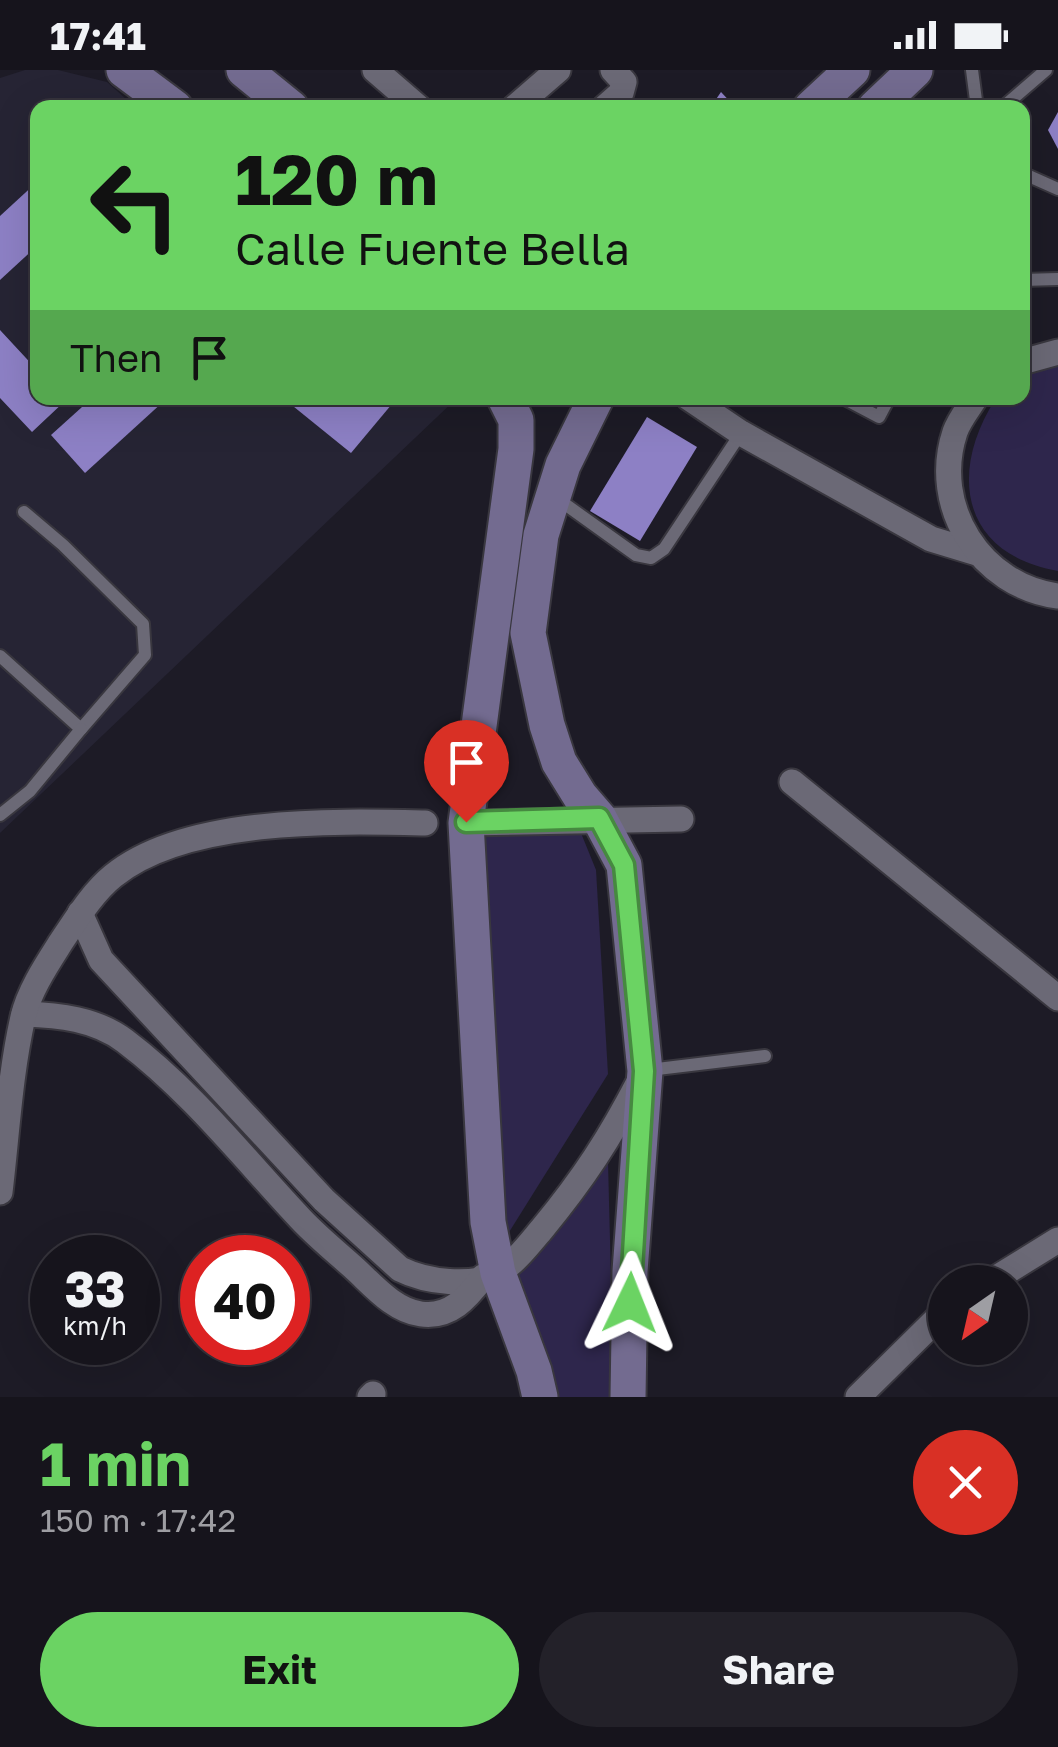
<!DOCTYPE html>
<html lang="en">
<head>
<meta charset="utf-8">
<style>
	body { margin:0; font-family:"Golos Text",sans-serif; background:#232129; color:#f1f3f6; height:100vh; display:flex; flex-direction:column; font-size:38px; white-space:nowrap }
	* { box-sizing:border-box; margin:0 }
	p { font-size:32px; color:#9e9ea3 }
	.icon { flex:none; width:55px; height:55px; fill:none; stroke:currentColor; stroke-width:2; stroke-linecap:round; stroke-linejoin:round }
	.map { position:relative; height:1327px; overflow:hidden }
	.details { display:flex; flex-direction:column; background:#16141c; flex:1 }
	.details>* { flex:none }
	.guide { position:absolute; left:30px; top:30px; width:1000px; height:305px; border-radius:20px; box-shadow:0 10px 40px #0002,0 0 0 2px #35333b; background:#6bd363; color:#111; overflow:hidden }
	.needle { width:65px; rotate:214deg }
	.fabs { position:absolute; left:928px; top:1195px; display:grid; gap:20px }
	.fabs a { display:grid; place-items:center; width:100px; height:100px; border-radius:50%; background:#16141c; box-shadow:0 10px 40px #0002,0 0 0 2px #35333b; font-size:50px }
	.speed { position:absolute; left:30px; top:1165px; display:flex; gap:20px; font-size:50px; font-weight:700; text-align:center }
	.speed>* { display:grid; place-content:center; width:130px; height:130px; border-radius:50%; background:#16141c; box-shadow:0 10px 40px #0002,0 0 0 2px #35333b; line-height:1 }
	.speed small { font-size:25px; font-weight:400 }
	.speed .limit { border:15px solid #d22; background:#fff; color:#111 }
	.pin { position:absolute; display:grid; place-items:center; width:85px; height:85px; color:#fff; margin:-102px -42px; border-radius:50% 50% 50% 0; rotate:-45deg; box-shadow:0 0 10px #0007 }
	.pin .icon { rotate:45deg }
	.me { position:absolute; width:110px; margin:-55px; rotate:2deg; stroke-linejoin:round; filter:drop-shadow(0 0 8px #0008) }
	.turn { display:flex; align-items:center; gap:35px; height:210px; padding:0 40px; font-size:45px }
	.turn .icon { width:130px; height:130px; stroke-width:2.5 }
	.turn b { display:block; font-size:70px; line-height:85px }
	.then { display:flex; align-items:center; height:95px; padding:0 40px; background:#0003; gap:20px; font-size:38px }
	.round { display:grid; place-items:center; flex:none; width:105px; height:105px; border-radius:52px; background:#232129 }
	.head { display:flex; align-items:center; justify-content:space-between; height:170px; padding:0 40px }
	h1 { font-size:60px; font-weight:700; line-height:75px; color:#6bd363 }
	.button { display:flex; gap:20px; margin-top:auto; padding:20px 40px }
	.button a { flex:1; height:115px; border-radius:60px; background:#6bd363; color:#111; font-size:40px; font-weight:700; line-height:115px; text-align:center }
	.button a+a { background:#232129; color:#f1f3f6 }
	.status { display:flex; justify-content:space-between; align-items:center; height:70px; padding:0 50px; background:#16141c; direction:ltr }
	.status svg { height:28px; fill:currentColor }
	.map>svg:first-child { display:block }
	.built { fill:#262434 }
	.green { fill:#2e264c }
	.building { fill:#8d80c5 }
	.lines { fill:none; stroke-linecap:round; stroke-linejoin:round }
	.lane-casing { stroke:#39373f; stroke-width:16 }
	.street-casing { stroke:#39373f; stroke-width:29 }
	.secondary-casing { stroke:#39373f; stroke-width:39 }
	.lane { stroke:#6b6976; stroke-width:12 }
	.street { stroke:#6b6976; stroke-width:25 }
	.secondary { stroke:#736b90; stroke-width:35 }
	.route-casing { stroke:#468940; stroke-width:25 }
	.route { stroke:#6bd363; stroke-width:18 }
</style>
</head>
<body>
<div class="status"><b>17:41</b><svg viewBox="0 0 49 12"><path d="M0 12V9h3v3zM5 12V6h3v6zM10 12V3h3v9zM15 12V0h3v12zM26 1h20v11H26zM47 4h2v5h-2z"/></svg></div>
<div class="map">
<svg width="1058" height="1327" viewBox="0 0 1058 1327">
	<rect width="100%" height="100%" fill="#1d1b26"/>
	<!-- built -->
	<polygon class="built" points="25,0 58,0 107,12 135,37 38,38 38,328 457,328 0,763 0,8"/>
	<!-- green -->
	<g class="green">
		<path d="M1058 295V501C961 484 948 403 996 328H1022L1023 307Z"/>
		<polygon points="581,763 596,800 608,1004 501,1175 466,765"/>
		<polygon points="608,1092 614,1327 547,1327 513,1210"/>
	</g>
	<!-- building -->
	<g class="building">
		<polygon points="721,22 736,38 710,38"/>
		<polygon points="1058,42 1058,79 1048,60"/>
		<polygon points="38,111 38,175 0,210 0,146"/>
		<polygon points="0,260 38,301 38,328 62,328 65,331 32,362 0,328"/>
		<polygon points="92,328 161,328 164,331 85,403 51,365"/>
		<polygon points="283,328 397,328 351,383"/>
		<polygon points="647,347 697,377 640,471 590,441"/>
	</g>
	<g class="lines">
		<defs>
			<g id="lane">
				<polyline points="972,0 977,38"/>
				<polyline points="1002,38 1046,0"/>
				<polyline points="1022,103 1058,119"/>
				<polyline points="1022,210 1058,209"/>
				<polyline points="843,328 879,347 889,328"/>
				<polyline points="555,427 636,485 651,488 664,479 741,363"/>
				<polyline points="0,586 81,659 145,585 143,554 63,475 24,442"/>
				<polyline points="0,745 30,721 81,659"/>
				<polyline points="649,1000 765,986"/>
			</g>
			<g id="street">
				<polyline points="375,0 419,38"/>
				<polyline points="514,38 558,0"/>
				<polyline points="604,38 621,23 624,12 613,0"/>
				<polyline points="1022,292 1058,282"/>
				<polyline points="689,328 741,363 931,469 977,483"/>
				<path d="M975 328C969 338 959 350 955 362 930 437 981 516 1058 526"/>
				<polyline points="792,712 1058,928"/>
				<polyline points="466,753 681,749"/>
				<path d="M80 843 101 890 324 1130 400 1199C426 1212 472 1218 498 1203 515 1193 530 1173 542 1159 584 1108 610 1068 640 1010"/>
				<path d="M24 944C59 945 96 949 125 971 190 1020 242 1086 297 1145 314 1164 334 1180 353 1197 373 1215 393 1240 421 1244 450 1248 467 1228 483 1207"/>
				<path d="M0 1122C7 1064 10 1004 23 947 29 921 47 894 61 872 76 850 92 823 113 806 185 747 335 751 425 753"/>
				<polyline points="990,1212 1058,1170"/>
				<polyline points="370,1327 373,1324"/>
				<polyline points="858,1327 945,1241"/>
			</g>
			<g id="secondary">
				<polyline points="124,0 175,38"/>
				<polyline points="244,0 291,38"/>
				<polyline points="811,38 852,0"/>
				<polyline points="875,38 915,0"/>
				<polyline points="505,328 516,350 516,379 466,753 488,1152 498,1203 534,1301 540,1327"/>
				<polyline points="596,328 563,395 541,465 528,563 547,655 559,692 580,726 599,748 624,795 645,1001 630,1201 628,1327"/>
			</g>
		</defs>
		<!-- lane casing -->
		<use href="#lane" class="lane-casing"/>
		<!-- street casing -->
		<use href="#street" class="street-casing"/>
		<!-- secondary casing -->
		<use href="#secondary" class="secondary-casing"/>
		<!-- lane -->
		<use href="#lane" class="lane"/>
		<!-- street -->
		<use href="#street" class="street"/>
		<!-- secondary -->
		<use href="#secondary" class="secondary"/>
	</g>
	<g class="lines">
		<defs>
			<polyline id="route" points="466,752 599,748 624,795 644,1001 630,1233"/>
		</defs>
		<!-- route casing -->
		<use href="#route" class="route-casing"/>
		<!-- route -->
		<use href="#route" class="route"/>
	</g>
</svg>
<div class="fabs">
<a><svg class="needle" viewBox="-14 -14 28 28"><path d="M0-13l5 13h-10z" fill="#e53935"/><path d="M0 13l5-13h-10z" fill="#9e9ea3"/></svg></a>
</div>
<div class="speed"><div>33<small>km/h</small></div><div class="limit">40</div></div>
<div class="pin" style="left:466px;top:752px;background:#d93025"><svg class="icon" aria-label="arrive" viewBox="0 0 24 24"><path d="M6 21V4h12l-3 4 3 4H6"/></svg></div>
<svg class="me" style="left:630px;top:1233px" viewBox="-20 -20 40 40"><path d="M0-17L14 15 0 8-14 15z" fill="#6bd363" stroke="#fff" stroke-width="4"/></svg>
<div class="guide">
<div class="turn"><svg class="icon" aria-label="left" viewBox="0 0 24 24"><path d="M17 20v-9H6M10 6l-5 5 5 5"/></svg><div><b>120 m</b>Calle Fuente Bella</div></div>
<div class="then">Then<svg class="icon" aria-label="arrive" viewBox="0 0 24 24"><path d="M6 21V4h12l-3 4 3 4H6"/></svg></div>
</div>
</div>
<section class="details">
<div class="head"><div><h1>1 min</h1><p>150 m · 17:42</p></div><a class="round" style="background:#d93025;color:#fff"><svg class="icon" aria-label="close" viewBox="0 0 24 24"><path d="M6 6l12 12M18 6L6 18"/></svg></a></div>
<div class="button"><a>Exit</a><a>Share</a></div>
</section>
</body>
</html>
